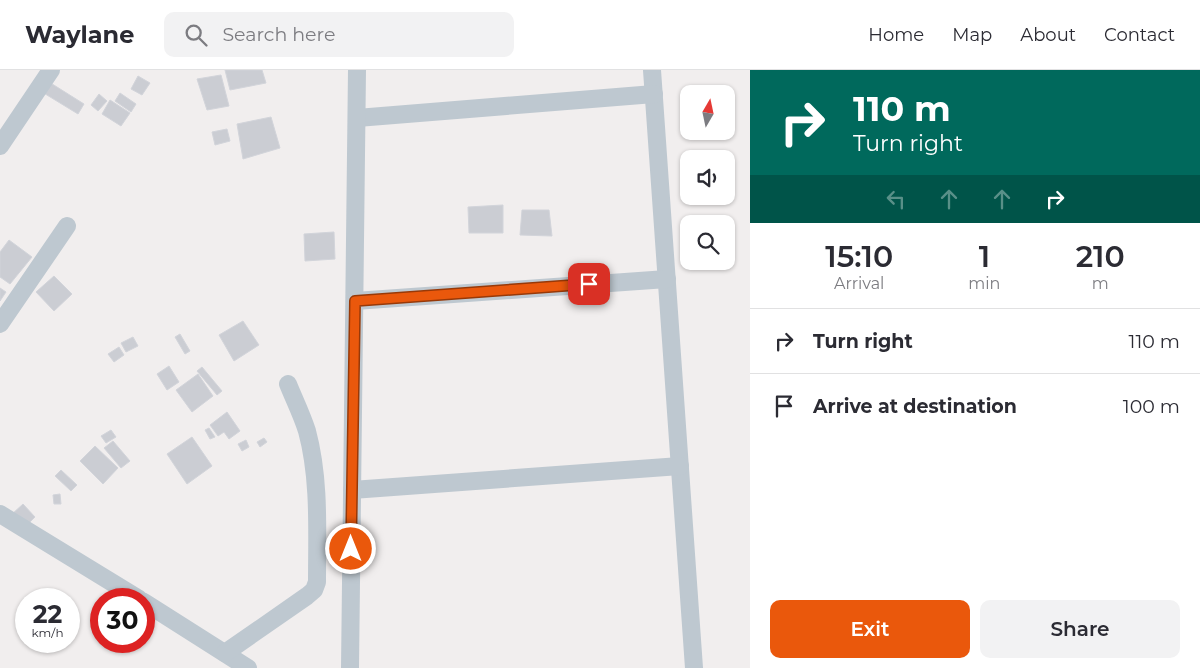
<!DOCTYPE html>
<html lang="en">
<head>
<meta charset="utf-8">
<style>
	body { margin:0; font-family:Montserrat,sans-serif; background:#f2f2f3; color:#2b2b33; height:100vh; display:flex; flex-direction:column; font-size:19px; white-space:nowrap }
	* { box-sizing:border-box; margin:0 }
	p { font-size:16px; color:#7c7c81 }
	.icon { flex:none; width:28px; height:28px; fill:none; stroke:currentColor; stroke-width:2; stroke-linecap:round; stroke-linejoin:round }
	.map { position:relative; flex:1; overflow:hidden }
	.side { display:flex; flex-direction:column; background:#fff; width:450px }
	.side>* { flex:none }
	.banner { background:#00695c; color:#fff; overflow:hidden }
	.needle { width:32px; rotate:9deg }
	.tools { position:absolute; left:680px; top:15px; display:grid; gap:10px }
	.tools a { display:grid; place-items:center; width:55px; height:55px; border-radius:10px; background:#fff; box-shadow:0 1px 4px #0004; font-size:25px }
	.speed { position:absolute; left:15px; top:518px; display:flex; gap:10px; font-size:25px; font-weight:700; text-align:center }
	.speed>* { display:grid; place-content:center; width:65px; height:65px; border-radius:50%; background:#fff; box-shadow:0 1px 4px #0004; line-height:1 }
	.speed small { font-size:12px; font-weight:400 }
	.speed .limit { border:8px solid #d22; background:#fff; color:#111 }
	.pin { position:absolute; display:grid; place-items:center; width:42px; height:42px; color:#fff; margin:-21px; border-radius:10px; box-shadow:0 2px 8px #0006 }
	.me { position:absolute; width:55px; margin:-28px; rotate:0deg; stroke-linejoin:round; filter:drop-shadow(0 0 4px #0008) }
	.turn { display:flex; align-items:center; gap:18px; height:105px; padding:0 20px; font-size:22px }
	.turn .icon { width:65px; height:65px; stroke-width:2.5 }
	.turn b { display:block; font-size:35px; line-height:42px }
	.lanes { display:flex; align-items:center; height:48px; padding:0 20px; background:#0003; justify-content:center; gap:25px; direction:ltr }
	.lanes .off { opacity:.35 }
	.eta { display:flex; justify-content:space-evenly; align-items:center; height:85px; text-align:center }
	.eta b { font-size:30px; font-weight:600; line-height:35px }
	.primary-button { display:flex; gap:10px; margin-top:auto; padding:10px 20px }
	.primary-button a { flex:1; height:58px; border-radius:10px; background:#ea580c; color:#fff; font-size:20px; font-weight:600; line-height:58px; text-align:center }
	.primary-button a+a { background:#f2f2f3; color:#2b2b33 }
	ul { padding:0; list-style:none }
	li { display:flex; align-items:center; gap:15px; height:65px; padding:0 20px; border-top:1px solid #e1e1e2 }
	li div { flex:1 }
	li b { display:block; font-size:19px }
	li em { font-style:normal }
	header { display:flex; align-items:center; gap:30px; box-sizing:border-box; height:70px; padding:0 25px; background:#fff; border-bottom:1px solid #e1e1e2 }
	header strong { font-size:24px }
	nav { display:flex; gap:28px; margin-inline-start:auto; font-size:18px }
	.search { width:350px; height:45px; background:#f2f2f3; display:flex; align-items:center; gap:12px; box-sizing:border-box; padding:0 18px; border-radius:10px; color:#7c7c81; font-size:19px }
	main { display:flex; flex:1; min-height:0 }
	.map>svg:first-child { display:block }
	.building { fill:#cbcdd3; stroke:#d2d4da }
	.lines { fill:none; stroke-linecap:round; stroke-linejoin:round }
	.street { stroke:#bec8d0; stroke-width:18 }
	.route-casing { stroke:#983908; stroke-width:12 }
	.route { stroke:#ea580c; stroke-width:9 }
</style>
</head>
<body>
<header>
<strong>Waylane</strong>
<div class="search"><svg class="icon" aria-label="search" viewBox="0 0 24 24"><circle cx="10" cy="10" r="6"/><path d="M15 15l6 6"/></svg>Search here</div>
<nav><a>Home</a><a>Map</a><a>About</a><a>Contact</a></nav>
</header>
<main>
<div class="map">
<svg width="750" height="598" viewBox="0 0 750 598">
	<rect width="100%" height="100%" fill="#f1eeee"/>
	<!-- building -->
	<g class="building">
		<polygon points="225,0 262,0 266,13 230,20"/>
		<polygon points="221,5 229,36 207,40 197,9"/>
		<polygon points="138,6 150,13 142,25 131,19"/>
		<polygon points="49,12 84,34 78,44 42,22"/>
		<polygon points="120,23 136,34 131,42 115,31"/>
		<polygon points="99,24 107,31 98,41 91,35"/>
		<polygon points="110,30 130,43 121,56 102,44"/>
		<polygon points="271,47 280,78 243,89 237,54"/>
		<polygon points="227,59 230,71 215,75 212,62"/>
		<polygon points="503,135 503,163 469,163 468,137"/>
		<polygon points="522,140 549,140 552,166 520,165"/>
		<polygon points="334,162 335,189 305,191 304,164"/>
		<polygon points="9,170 32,187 10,214 0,207 0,182"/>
		<polygon points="54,206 72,224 54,241 36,222"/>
		<polygon points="0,218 6,222 0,231"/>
		<polygon points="243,251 259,275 234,291 219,265"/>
		<polygon points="180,264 190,281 185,284 175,267"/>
		<polygon points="133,267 138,276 126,282 121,273"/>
		<polygon points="119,277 124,285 114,292 108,284"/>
		<polygon points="169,296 179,312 167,320 157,304"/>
		<polygon points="202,297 222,321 217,325 197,301"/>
		<polygon points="198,304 213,326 192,342 176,320"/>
		<polygon points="227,342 240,361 229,369 224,362 218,366 210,355"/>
		<polygon points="209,358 215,367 210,369 205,360"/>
		<polygon points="111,360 116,367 106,373 101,366"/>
		<polygon points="192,367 212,396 187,414 167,384"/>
		<polygon points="264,368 267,372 260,377 257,372"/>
		<polygon points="246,370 249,377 242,381 238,374"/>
		<polygon points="113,371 130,391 121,398 104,378"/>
		<polygon points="95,376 118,398 103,414 80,391"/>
		<polygon points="61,400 77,415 71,421 55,406"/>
		<polygon points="60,424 61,434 54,434 53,425"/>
		<polygon points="23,434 35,447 25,457 11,445"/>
	</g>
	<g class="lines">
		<!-- street -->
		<g class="street">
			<polyline points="652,0 694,598"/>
			<polyline points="357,48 654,24"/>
			<polyline points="0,76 51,0"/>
			<polyline points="355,231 667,209"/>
			<polyline points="0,254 67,156"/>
			<polyline points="352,420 680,396"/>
			<polyline points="0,444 139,529"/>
			<polyline points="144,532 248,598"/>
			<path d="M225 583 307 526 314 520 317 512C317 462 320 409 307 361 302 345 294 329 288 314"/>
			<polyline points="350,598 357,0"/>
		</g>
	</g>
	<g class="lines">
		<defs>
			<polyline id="route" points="351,479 355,231 589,214"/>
		</defs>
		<!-- route casing -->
		<use href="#route" class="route-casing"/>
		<!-- route -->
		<use href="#route" class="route"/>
	</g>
</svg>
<div class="tools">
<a><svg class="needle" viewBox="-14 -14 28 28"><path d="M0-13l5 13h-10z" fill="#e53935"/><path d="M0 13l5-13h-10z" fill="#7c7c81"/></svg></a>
<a><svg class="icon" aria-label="sound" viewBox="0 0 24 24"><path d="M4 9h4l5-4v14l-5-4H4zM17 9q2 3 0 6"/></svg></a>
<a><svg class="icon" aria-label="search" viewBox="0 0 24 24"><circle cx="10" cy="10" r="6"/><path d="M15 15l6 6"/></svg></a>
</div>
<div class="speed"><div>22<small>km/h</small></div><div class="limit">30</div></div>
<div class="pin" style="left:589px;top:214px;background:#d93025"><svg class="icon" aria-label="arrive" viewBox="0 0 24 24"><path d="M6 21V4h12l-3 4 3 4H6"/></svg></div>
<svg class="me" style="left:351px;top:479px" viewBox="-20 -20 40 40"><circle r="17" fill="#ea580c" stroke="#fff" stroke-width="3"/><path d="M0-11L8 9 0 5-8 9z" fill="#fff"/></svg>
</div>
<section class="side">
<div class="banner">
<div class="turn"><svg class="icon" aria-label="right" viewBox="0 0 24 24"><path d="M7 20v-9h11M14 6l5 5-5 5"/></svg><div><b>110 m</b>Turn right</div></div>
<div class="lanes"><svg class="icon off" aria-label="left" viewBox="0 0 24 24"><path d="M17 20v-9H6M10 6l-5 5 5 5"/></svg><svg class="icon off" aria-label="ahead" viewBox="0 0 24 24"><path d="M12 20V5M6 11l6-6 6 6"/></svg><svg class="icon off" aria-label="ahead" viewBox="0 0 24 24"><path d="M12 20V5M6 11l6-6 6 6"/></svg><svg class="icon" aria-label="right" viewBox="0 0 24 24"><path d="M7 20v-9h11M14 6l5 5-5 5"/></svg></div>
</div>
<div class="eta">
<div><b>15:10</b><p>Arrival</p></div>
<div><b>1</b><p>min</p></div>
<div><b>210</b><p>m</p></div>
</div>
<ul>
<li><svg class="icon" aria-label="right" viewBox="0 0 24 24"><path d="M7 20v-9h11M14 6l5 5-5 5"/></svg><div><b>Turn right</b></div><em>110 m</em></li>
<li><svg class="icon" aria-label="arrive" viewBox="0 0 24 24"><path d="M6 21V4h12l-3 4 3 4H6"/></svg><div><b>Arrive at destination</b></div><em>100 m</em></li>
</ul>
<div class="primary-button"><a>Exit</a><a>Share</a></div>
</section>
</main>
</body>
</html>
